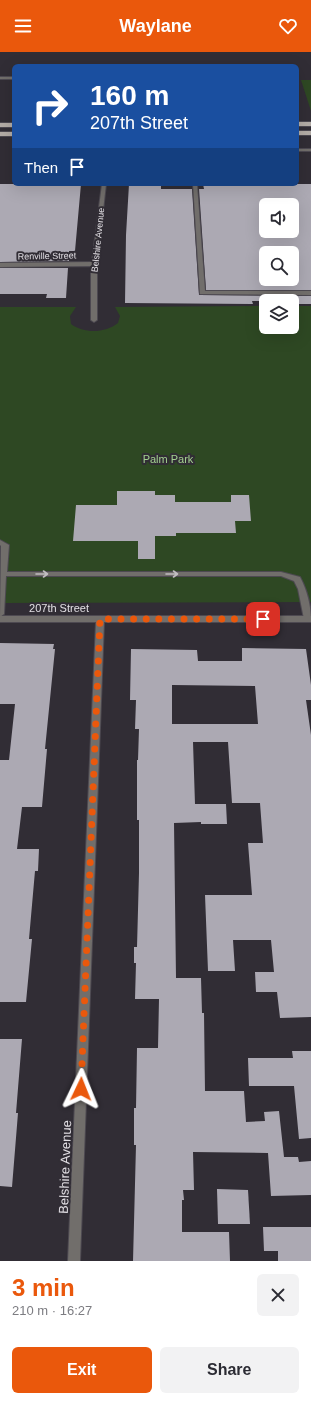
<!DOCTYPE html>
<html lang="en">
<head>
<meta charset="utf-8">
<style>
	body { margin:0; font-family:Helvetica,sans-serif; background:#f2f2f3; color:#2b2b33; height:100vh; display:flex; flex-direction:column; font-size:15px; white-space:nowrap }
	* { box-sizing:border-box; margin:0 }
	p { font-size:13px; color:#7c7c81 }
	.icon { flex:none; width:22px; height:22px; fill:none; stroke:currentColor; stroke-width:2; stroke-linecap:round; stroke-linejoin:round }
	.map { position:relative; height:1209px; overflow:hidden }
	.sheet { display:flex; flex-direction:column; background:#fff; flex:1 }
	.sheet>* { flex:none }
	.guide { position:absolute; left:12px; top:12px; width:287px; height:122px; border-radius:6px; box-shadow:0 4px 16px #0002; background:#1a4fa0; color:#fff; overflow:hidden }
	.tools { position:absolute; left:259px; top:146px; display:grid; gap:8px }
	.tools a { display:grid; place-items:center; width:40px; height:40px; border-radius:6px; background:#fff; box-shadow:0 4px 16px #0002; font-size:20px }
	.pin { position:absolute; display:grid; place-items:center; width:34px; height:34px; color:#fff; margin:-17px; border-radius:8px; box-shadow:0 2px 6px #0006 }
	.me { position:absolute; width:44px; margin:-22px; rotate:2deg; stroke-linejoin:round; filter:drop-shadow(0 0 3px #0008) }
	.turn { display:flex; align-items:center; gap:14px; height:84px; padding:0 12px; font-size:18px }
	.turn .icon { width:52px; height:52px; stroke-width:2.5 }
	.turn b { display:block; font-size:28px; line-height:34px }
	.then { display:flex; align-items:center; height:38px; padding:0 12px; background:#0003; gap:8px; font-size:15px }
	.round { display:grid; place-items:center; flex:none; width:42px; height:42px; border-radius:6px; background:#f2f2f3 }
	.overview { display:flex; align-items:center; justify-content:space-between; height:68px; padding:0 12px }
	h1 { font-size:24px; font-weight:700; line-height:30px; color:#ea580c }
	.primary-button { display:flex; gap:8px; margin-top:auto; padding:8px 12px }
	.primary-button a { flex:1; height:46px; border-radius:6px; background:#ea580c; color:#fff; font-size:16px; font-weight:700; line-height:46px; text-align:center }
	.primary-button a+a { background:#f2f2f3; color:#2b2b33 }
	header { display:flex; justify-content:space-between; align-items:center; height:52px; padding:0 12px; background:#ea580c; color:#fff; font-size:18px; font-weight:700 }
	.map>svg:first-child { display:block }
	.green { fill:#2e4823 }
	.building { fill:#aca9b3; fill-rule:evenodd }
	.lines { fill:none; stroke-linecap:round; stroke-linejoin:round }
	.lane-casing { stroke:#4d4951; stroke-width:2 }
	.street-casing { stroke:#4d4951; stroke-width:2 }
	.primary-casing { stroke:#4d4951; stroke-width:2 }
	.lane { fill:#716e6b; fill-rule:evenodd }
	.street { fill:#716e6b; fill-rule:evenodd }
	.primary { fill:#b3aca6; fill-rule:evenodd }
	.oneway { stroke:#c0bdc0 }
	.route { stroke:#ea580c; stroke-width:7; stroke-dasharray:0 12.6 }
	.labels { text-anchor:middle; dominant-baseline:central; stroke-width:4; stroke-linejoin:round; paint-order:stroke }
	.far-street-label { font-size:9px; fill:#e2dfe4; stroke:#312d35 }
	.park-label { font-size:11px; fill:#a3d090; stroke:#312d35 }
	.street-label { font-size:11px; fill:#e2dfe4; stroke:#312d35 }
	.near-street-label { font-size:13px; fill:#e2dfe4; stroke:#312d35 }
</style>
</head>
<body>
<header><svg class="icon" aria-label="menu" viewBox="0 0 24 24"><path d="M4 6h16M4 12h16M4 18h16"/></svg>Waylane<svg class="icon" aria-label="heart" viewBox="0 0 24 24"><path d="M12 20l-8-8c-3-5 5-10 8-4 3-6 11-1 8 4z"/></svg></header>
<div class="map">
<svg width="311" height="1209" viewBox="0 0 311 1209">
	<rect width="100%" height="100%" fill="#312d35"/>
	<!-- green -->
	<g class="green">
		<polygon points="301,28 311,28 311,59"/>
		<path d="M266 254V275H292V254H311V550L0 551V255H76L70 264 71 272C84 282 106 281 118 271L120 264 115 255Z"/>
	</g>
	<!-- building -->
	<g class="building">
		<polygon points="0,132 81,132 75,199 69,199 69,209 0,210"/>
		<polygon points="129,132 161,132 161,137 192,137 199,243 311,244 311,252 292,252 292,249 252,249 253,252 125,251 126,183"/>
		<path d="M203 132H311V238H206L199 137H204ZM266 153H292V179H266ZM266 201H292V227H266Z"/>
		<polygon points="0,216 68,216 66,246 46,246 47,242 0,242"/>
		<polygon points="117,439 155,439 155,443 175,443 175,450 231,450 231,443 249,443 251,469 235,469 236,481 176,481 176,484 155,484 155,507 138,507 138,489 73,489 76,453 117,453"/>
		<polygon points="0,591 54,592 53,597 55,597 45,697 47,697 42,755 22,755 17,797 39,797 38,819 35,819 29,887 32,887 26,950 0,950 0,708 9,708 15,652 0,652"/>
		<path d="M242 596 306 597 311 633V648H306L311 683V965L280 966 277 940H256L255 920H274L271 888H233L235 919H208L205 843H252L248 791H263L260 751H232L228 690H193L195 752H226L227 772H201V770L174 771 176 926H201L202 961H204L205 1039H244L246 1070 265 1069 264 1060 279 1059 284 1105H298L299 1110 311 1109V1143L271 1144 268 1101 193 1100 194 1138H183L184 1148H182V1180H229L230 1209H133L136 1093H134V1056H136L137 996H158L159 947H135L136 911H134V895H137L139 821V768H137V708H138L139 677H135L136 648H130L131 597 197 598 198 609H242ZM172 633 255 634 258 672H172Z"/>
		<polygon points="0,987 22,987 16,1061 18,1061 12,1135 0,1134"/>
		<polygon points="292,999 311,999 311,1086 299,1087 294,1034 249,1034 248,1006 293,1006"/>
		<polygon points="217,1137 248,1138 250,1172 218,1172"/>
		<polygon points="263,1175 311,1175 311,1209 278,1209 278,1199 264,1199"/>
	</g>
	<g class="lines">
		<defs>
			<g id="lane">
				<rect x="0" y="25" width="14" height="2"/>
				<rect x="297" y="97" width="14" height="2"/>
				<polygon points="193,132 197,132 205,239 311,239 311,243 200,242"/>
				<path d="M0 488 9 493 7 520H281L300 525C307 538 311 554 311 568L308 570 304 567 298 537 294 529 281 524H6L4 562 0 565 1 494 0 493Z"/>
			</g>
			<g id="street">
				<polygon points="102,132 106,132 97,212 97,268 94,270 91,268 91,214 0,215 0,211 92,210"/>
				<polygon points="0,564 311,564 311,570 104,570 80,1209 68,1209 96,570 0,570"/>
			</g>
			<g id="primary">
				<rect x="297" y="70" width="14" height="4"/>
				<rect x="0" y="71" width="14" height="4"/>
				<rect x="297" y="79" width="14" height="4"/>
				<rect x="0" y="80" width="14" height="4"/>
			</g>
		</defs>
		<!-- lane casing -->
		<use href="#lane" class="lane-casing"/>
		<!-- street casing -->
		<use href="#street" class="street-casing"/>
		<!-- primary casing -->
		<use href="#primary" class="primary-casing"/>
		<!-- lane -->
		<use href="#lane" class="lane"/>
		<!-- street -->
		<use href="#street" class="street"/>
		<!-- primary -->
		<use href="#primary" class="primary"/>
	</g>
	<!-- one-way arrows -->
	<defs><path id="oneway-shaft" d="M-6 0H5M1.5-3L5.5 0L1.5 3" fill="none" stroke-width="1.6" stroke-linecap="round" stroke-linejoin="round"/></defs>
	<g class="oneway">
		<use href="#oneway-shaft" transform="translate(42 522)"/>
		<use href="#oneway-shaft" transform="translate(172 522)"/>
	</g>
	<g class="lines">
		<!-- route -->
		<polyline class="route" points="81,1037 100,567 263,567"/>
	</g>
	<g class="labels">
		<!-- far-street labels -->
		<g class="far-street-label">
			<text transform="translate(98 188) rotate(-84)">Belshire Avenue</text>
			<text transform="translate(47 204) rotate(-1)">Renville Street</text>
		</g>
		<!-- park labels -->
		<g class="park-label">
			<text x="168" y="407">Palm Park</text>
		</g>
		<!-- street labels -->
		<g class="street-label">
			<text x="59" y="556">207th Street</text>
		</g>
		<!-- near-street labels -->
		<g class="near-street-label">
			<text transform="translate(65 1115) rotate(-88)">Belshire Avenue</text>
		</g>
	</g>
</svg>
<div class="tools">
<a><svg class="icon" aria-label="sound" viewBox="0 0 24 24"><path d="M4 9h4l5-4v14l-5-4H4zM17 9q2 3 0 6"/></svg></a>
<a><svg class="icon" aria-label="search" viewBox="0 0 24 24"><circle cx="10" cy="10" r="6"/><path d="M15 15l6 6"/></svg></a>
<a><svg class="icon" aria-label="layers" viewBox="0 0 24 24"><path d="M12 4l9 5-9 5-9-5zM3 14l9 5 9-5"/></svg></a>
</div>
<div class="pin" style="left:263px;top:567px;background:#d93025"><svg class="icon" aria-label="arrive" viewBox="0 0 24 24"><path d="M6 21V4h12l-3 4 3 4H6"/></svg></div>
<svg class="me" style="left:81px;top:1037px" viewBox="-20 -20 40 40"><path d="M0-17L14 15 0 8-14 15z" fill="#ea580c" stroke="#fff" stroke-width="4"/></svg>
<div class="guide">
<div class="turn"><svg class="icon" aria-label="right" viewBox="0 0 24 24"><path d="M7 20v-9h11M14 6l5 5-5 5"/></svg><div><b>160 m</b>207th Street</div></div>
<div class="then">Then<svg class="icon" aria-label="arrive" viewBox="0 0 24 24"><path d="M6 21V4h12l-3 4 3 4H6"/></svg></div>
</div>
</div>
<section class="sheet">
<div class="overview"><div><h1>3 min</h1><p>210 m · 16:27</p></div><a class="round"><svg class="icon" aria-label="close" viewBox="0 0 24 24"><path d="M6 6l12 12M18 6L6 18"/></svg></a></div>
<div class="primary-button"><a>Exit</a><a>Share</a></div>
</section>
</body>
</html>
